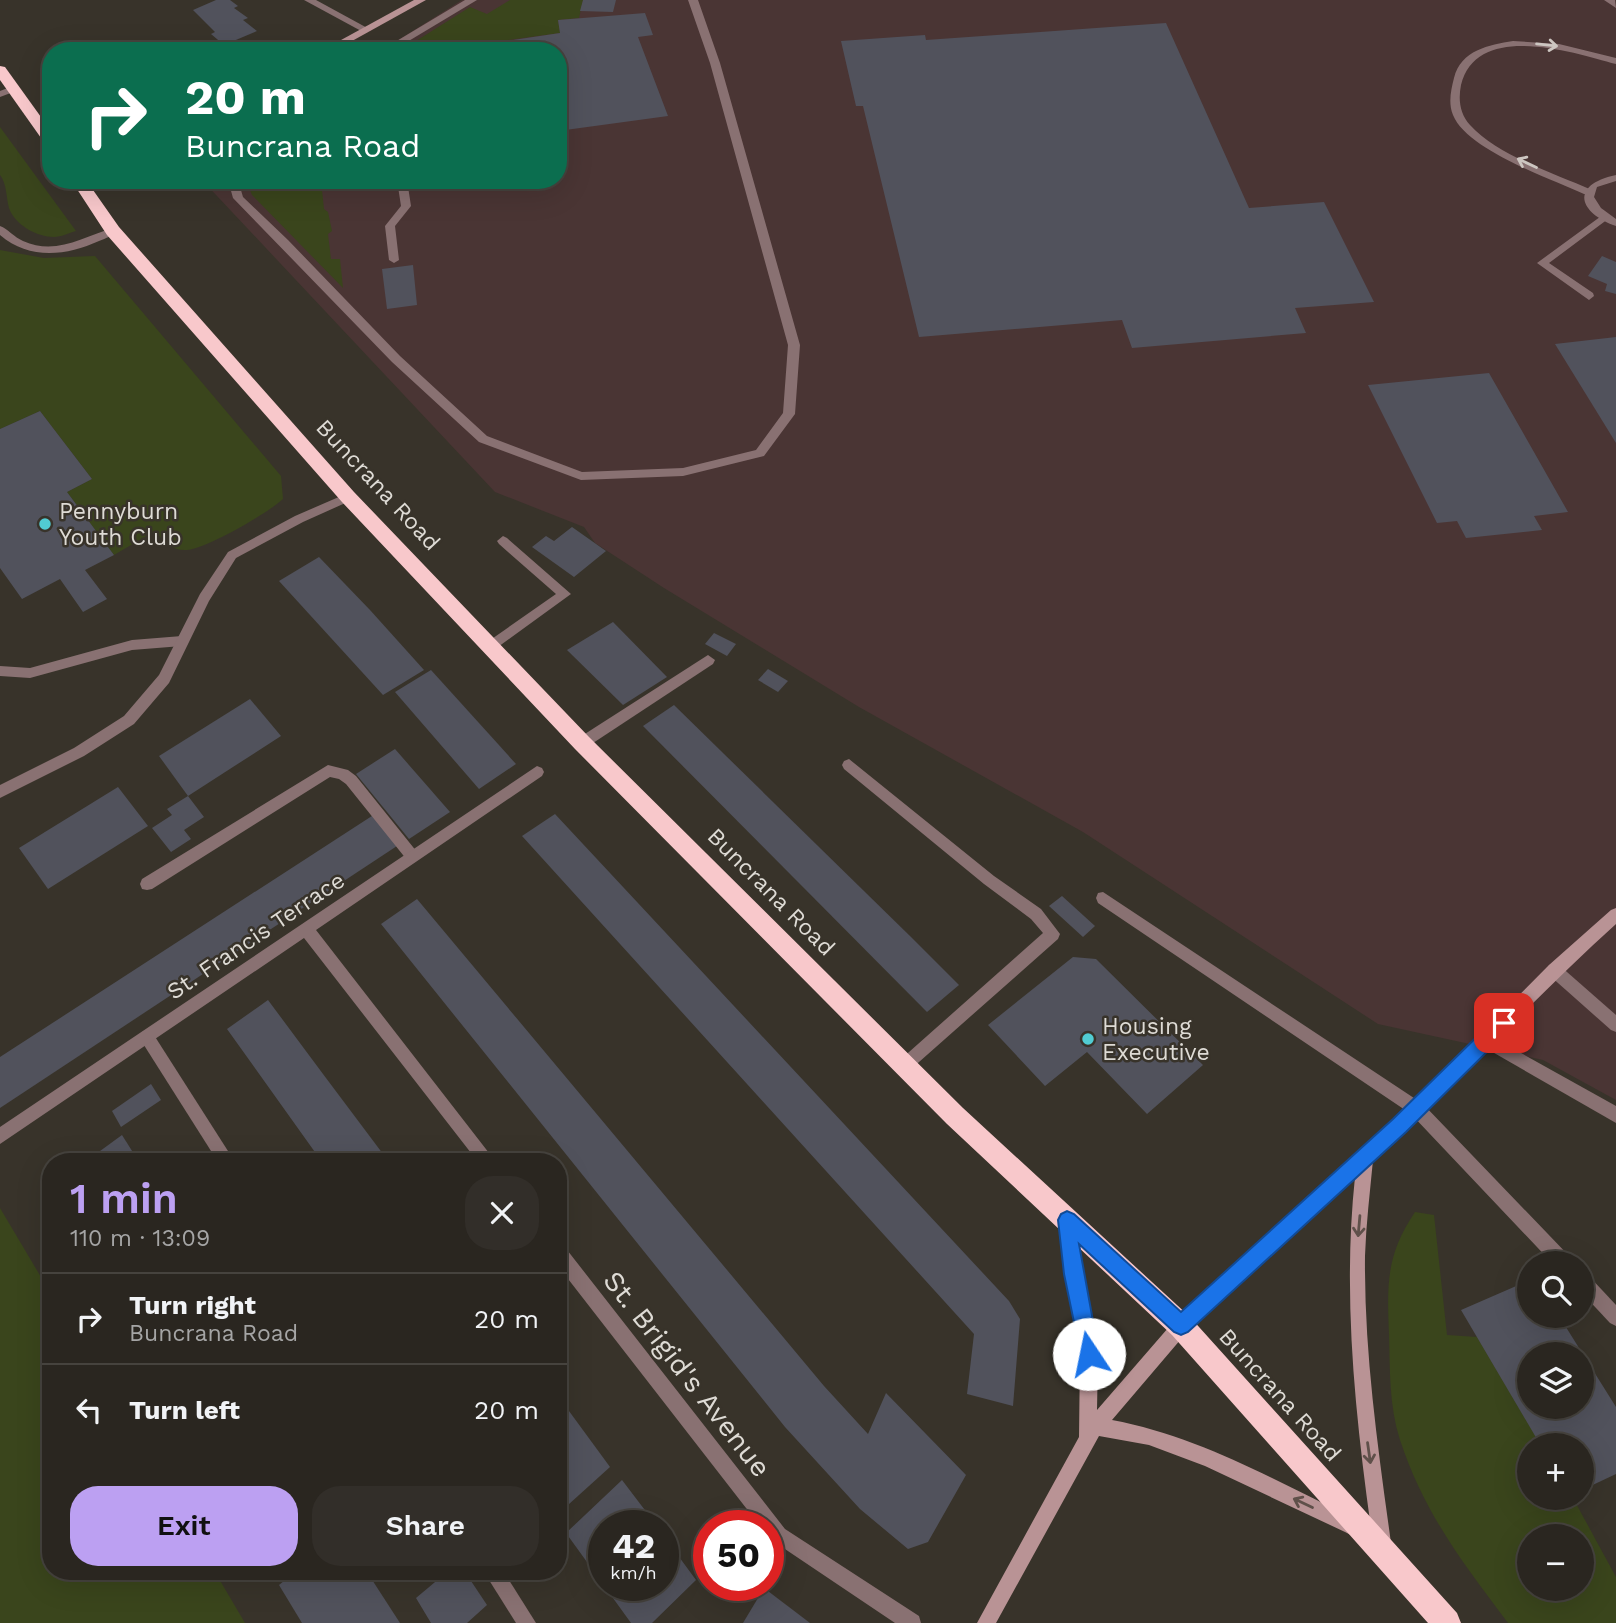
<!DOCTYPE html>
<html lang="en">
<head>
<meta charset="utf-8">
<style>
	body { margin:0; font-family:"Work Sans",sans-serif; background:#322e29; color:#f1f3f6; height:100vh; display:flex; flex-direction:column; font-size:26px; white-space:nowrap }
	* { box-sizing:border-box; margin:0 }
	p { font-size:23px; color:#a5a5a5 }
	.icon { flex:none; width:38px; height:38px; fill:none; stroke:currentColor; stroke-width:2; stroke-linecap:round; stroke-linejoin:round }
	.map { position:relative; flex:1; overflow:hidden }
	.details { position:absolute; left:42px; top:1153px; width:525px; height:427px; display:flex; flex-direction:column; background:#2a2620; border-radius:28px; box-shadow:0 7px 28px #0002,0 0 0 2px #46433e }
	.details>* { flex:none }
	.hud { position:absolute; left:42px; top:42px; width:525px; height:147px; border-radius:28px; box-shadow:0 7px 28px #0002,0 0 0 2px #46433e; background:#0b6e4f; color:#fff; overflow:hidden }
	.controls { position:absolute; left:1517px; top:1251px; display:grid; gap:14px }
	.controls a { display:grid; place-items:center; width:77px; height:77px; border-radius:50%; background:#2a2620; box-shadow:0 7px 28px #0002,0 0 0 2px #46433e; font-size:35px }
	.speed { position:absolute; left:588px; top:1510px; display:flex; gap:14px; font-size:35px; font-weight:700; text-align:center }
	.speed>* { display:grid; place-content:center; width:91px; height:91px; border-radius:50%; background:#2a2620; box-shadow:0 7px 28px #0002,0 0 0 2px #46433e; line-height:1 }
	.speed small { font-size:18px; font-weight:400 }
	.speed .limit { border:10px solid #d22; background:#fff; color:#111 }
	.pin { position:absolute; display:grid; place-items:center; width:60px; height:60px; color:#fff; margin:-30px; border-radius:14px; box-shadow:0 4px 10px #0006 }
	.me { position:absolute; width:77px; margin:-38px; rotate:349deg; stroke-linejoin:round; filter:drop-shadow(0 0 5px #0008) }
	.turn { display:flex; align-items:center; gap:24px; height:147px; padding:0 28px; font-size:32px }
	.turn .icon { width:91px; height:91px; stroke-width:2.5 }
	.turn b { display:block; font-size:49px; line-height:60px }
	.round { display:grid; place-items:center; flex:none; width:74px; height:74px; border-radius:28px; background:#322e29 }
	.headline { display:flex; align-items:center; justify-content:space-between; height:119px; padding:0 28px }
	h1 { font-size:42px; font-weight:600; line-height:52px; color:#bca0f2 }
	.button { display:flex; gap:14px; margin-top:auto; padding:14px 28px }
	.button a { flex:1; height:80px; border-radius:28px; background:#bca0f2; color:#111; font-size:28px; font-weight:600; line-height:80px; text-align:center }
	.button a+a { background:#322e29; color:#f1f3f6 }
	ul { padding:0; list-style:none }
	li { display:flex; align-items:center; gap:21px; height:91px; padding:0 28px; border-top:2px solid #46433e }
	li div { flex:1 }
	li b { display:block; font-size:26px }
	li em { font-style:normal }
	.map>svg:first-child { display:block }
	.industrial { fill:#4a3534 }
	.green { fill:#3a451c; fill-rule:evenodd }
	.building { fill:#51525c; fill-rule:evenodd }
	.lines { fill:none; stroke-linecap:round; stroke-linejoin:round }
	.lane { fill:#897172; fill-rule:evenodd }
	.street { fill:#897172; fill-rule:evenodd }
	.secondary { fill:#b99395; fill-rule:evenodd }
	.highway { fill:#f8c8cb; fill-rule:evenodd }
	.oneway { stroke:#cdc6c1 }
	.oneway2 { stroke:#5f504a }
	.route { fill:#1a73e8; stroke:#114b97; stroke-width:2 }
	.poi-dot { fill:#51ccd2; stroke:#38332a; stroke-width:2.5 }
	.labels { text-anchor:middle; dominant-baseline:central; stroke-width:5; stroke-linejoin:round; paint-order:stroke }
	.street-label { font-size:23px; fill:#dedbd5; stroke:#38332a }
	.poi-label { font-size:23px; fill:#dedbd5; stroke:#38332a; text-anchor:start }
	.near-street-label { font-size:28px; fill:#dedbd5; stroke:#38332a }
</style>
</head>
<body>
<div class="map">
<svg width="1616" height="1623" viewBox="0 0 1616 1623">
	<rect width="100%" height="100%" fill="#38332a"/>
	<!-- industrial -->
	<polygon class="industrial" points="462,0 1616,0 1616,1100 1543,1060 1378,1024 1083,832 859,707 664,588 595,543 584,527 495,492 202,180 558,180 558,51 376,51 392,44"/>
	<!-- green -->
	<g class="green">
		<polygon points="510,0 583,0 579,18 558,20 560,33 427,51 400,51 470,7 487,14"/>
		<path d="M0 127 76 231C69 233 61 237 54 237 37 237 15 225 9 208 6 197 7 184 0 175Z"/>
		<polygon points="246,180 270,180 271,185 321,180 324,209 328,212 332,231 328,234 331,259 340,259 343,288 252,195"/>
		<path d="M0 250 44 258 95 256 281 476 283 499C268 513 206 549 187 550 172 551 163 541 155 531L114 555 67 492 92 479 40 411 0 429Z"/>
		<polygon points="0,1208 51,1294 51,1572 215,1572 245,1623 0,1623"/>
		<path d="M1415 1212 1434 1215 1447 1335 1477 1337 1541 1445 1530 1446V1498H1573L1616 1577V1623H1508C1463 1563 1424 1513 1400 1440 1389 1406 1390 1369 1389 1334 1387 1284 1386 1255 1415 1212ZM1530 1536H1582V1589H1530Z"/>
	</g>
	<!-- building -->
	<g class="building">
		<polygon points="216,0 230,0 238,6 234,8 248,18 243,20 257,31 224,45 211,34 215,32 193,10"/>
		<polygon points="583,0 616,0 613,12 580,11"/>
		<polygon points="645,13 653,35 638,37 668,116 558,131 558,51 439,51 560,33 558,20"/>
		<polygon points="1166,23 1249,208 1324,202 1374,302 1295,308 1306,333 1132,348 1122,320 919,337 863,106 856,106 841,41 925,35 926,40"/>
		<polygon points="1602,256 1616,262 1616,294 1605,291 1607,284 1588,276"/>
		<polygon points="413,265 417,305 387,309 382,269"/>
		<polygon points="1616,337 1616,443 1555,344"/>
		<polygon points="1489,373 1568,512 1534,516 1542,530 1466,538 1457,521 1437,523 1368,385"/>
		<polygon points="40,411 92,479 67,492 114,555 85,570 107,599 83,612 60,579 22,599 0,568 0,429"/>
		<polygon points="572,527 606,551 574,577 532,547 546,536 554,541"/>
		<polygon points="319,557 370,610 424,670 383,695 279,581"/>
		<polygon points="613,622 667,677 623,705 567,650"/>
		<polygon points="714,633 736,644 727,656 705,644"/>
		<polygon points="768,669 788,681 778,692 758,680"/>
		<polygon points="431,670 516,764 479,789 395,692"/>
		<polygon points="250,699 281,736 188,796 159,756"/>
		<polygon points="674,705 911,937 959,985 927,1012 643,726"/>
		<polygon points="395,749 450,812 409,839 356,774"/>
		<polygon points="118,787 148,826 48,889 19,848"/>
		<polygon points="188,796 204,817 184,830 191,839 171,852 152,828 172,815 167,809"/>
		<polygon points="375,814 400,844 0,1108 0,1057"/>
		<polygon points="555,814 1009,1301 1020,1319 1013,1406 967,1394 974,1334 522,836"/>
		<polygon points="1062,896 1095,926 1083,937 1049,906"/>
		<polygon points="417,899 824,1386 868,1434 886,1393 966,1475 928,1542 908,1549 860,1509 785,1427 381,924"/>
		<polygon points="1073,957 1096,959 1203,1065 1147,1114 1087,1052 1045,1086 988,1025"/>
		<polygon points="268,1000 323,1074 389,1162 322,1162 227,1029"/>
		<polygon points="151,1084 161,1100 121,1127 112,1111"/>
		<polygon points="122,1135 139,1162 85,1162"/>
		<path d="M1530 1280V1316H1559L1616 1407V1474L1582 1490V1446H1541L1461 1310ZM1530 1354H1582V1407H1530Z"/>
		<polygon points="558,1396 610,1467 558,1514"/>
		<polygon points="622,1480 657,1526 604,1526 604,1586 663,1586 663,1535 696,1580 652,1623 631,1623 566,1533"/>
		<polygon points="295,1572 367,1572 400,1623 302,1623 279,1585"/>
		<polygon points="447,1572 465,1572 487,1605 467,1623 431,1623 416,1598"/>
		<polygon points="764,1588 810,1623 743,1623"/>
	</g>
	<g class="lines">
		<!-- lane -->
		<g class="lane">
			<polygon points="304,0 316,0 371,30 363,32"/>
			<polygon points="465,0 477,0 392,51 380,51"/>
			<polygon points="688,0 698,0 720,63 800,345 795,414 764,456 683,476 581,480 479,442 392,362 233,198 228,180 238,180 243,197 288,240 400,356 487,436 582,472 683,468 756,450 783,413 788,345 710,63"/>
			<path d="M1513 41 1559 44 1616 58V64C1572 52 1477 21 1461 85 1458 100 1460 114 1470 125 1498 156 1554 173 1592 190V194H1584C1551 179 1467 150 1453 115 1448 103 1451 90 1454 78 1461 50 1489 45 1513 41Z"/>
			<polygon points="13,86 16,87 16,91 0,97 0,91"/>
			<polygon points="397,180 407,180 411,206 395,226 399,260 394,263 389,260 385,226 401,206"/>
			<polygon points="1604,214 1609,217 1608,219 1549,263 1593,293 1594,296 1589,300 1537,263"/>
			<path d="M0 226C8 229 14 237 23 241 56 256 82 237 113 228L118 231C113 236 106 238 99 241 66 256 29 260 0 235Z"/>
			<polygon points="503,536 507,538 571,594 491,652 484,647 486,643 556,594 499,544 497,541"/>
			<polygon points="182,636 188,641 182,646 132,650 30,678 0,676 0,666 30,668 132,640"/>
			<polygon points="708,655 715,660 713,664 587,747 577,747 575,743 577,739"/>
			<polygon points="849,759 994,876 1041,909 1060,934 1058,939 910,1070 905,1072 900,1070 897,1065 900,1060 1043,933 1031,919 984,884 844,769 842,765 844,761"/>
			<polygon points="328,765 348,770 356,776 417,852 419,856 417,860 412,862 407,860 346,784 339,779 330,777 152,889 147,890 142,889 140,884 142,879"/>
			<polygon points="1103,892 1423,1104 1571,1258 1573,1264 1553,1264 1411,1114 1098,903 1096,898 1098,893"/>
			<polygon points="1554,963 1559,965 1616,1015 1616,1032 1611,1030 1549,975 1547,970 1549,965"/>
			<polygon points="147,1030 152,1032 235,1162 218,1162 142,1042 139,1037 142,1032"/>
			<polygon points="1487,1034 1616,1106 1616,1123 1482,1046 1479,1041 1482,1036"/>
			<polygon points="1582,1273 1588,1275 1616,1305 1616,1326 1610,1323 1582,1293"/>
			<polygon points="484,1572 504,1572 536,1623 516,1623"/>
		</g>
		<!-- street -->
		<g class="street">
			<polygon points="1604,0 1615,0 1616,8"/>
			<path d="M1616 175V181L1597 187 1594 197 1601 208 1616 219V226C1579 213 1569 185 1616 175Z"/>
			<polygon points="348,493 354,497 352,500 303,522 236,558 209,601 169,683 134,724 84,756 0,798 0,785 74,748 124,716 159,675 200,594 228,552 295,516"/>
			<polygon points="537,766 542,768 544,772 542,776 316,930 496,1162 478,1162 304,938 0,1144 0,1127"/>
			<polygon points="558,1244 564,1246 785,1529 919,1616 921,1623 895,1623 773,1541 768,1536 768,1526 760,1526 558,1266"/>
		</g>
		<!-- secondary -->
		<g class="secondary">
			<polygon points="414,0 426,0 334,51 321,51"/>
			<path d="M1616 908V924C1532 1000 1456 1084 1373 1160 1370 1192 1366 1224 1365 1256 1364 1352 1378 1448 1391 1543L1389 1550 1382 1552 1375 1550 1373 1543C1356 1421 1342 1300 1355 1177L1187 1332 1112 1420C1199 1436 1278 1482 1357 1520L1360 1526 1357 1532 1351 1535 1345 1532 1205 1466 1149 1445 1099 1436 996 1623H977L1079 1437 1080 1354 1065 1274 1059 1222 1061 1216 1067 1214 1073 1216 1075 1222 1081 1274 1098 1354 1097 1410 1175 1320 1411 1104 1549 965 1611 910Z"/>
		</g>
		<!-- highway -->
		<g class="highway">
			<polygon points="0,66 5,67 51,131 51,147 46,145 0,80"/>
			<polygon points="71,180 86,180 119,227 354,492 589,737 963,1108 1190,1317 1457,1613 1461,1623 1428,1623 1172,1335 947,1124 575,749 342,502 107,235"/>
		</g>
	</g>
	<!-- one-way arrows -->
	<defs><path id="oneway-shaft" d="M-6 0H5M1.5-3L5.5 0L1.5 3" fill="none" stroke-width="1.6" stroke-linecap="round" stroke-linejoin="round" transform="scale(1.75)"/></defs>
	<g class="oneway">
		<use href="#oneway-shaft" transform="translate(1547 45) rotate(6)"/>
		<use href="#oneway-shaft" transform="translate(1527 163) rotate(-155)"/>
	</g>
	<g class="oneway2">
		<use href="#oneway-shaft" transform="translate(1359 1226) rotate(95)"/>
		<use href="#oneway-shaft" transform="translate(1369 1453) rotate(82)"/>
		<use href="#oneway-shaft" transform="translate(1303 1503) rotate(-155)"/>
	</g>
	<!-- route -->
	<polygon class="route" points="1504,1015 1510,1017 1512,1023 1510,1029 1406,1132 1188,1332 1181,1335 1174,1332 1079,1244 1099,1354 1096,1361 1089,1364 1082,1361 1064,1274 1058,1220 1061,1214 1067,1211 1074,1214 1181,1312 1393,1119 1497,1017"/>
	<!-- markers -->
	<g class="poi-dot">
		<circle cx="45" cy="524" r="7"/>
		<circle cx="1088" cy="1039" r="7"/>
	</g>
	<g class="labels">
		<!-- street labels -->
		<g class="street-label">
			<text transform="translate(378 485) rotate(47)">Buncrana Road</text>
			<text transform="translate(771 892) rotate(45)">Buncrana Road</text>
			<text transform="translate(256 936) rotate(-34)">St. Francis Terrace</text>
			<text transform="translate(1280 1395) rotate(48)">Buncrana Road</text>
		</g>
		<!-- poi labels -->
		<g class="poi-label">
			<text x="59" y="511">Pennyburn<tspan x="59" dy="26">Youth Club</tspan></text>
			<text x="1102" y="1026">Housing<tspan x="1102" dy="26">Executive</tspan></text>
		</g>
		<!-- near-street labels -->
		<g class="near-street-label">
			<text transform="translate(687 1374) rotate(52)">St. Brigid's Avenue</text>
		</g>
	</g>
</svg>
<div class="controls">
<a><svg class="icon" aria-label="search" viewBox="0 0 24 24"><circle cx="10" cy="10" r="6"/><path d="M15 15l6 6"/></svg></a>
<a><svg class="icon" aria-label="layers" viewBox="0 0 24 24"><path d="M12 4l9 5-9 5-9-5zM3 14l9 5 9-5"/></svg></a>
<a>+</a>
<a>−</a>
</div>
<div class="speed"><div>42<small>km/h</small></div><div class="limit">50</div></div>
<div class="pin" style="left:1504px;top:1023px;background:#d93025"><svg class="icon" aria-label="arrive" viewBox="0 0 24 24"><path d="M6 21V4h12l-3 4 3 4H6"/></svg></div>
<svg class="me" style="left:1089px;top:1354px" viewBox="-20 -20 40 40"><circle r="19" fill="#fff"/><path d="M0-13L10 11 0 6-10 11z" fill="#1a73e8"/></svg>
<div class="hud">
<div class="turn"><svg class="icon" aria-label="right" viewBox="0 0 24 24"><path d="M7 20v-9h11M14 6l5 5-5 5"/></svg><div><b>20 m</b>Buncrana Road</div></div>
</div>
<section class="details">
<div class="headline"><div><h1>1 min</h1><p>110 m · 13:09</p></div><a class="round"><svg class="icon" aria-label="close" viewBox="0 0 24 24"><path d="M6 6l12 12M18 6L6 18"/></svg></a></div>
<ul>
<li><svg class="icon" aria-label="right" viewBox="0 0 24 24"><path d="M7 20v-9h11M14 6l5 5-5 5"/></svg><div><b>Turn right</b><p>Buncrana Road</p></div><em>20 m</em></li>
<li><svg class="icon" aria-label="left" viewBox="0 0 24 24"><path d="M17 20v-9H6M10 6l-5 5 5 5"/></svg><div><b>Turn left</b></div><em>20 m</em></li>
</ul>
<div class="button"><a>Exit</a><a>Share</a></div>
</section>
</div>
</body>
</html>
